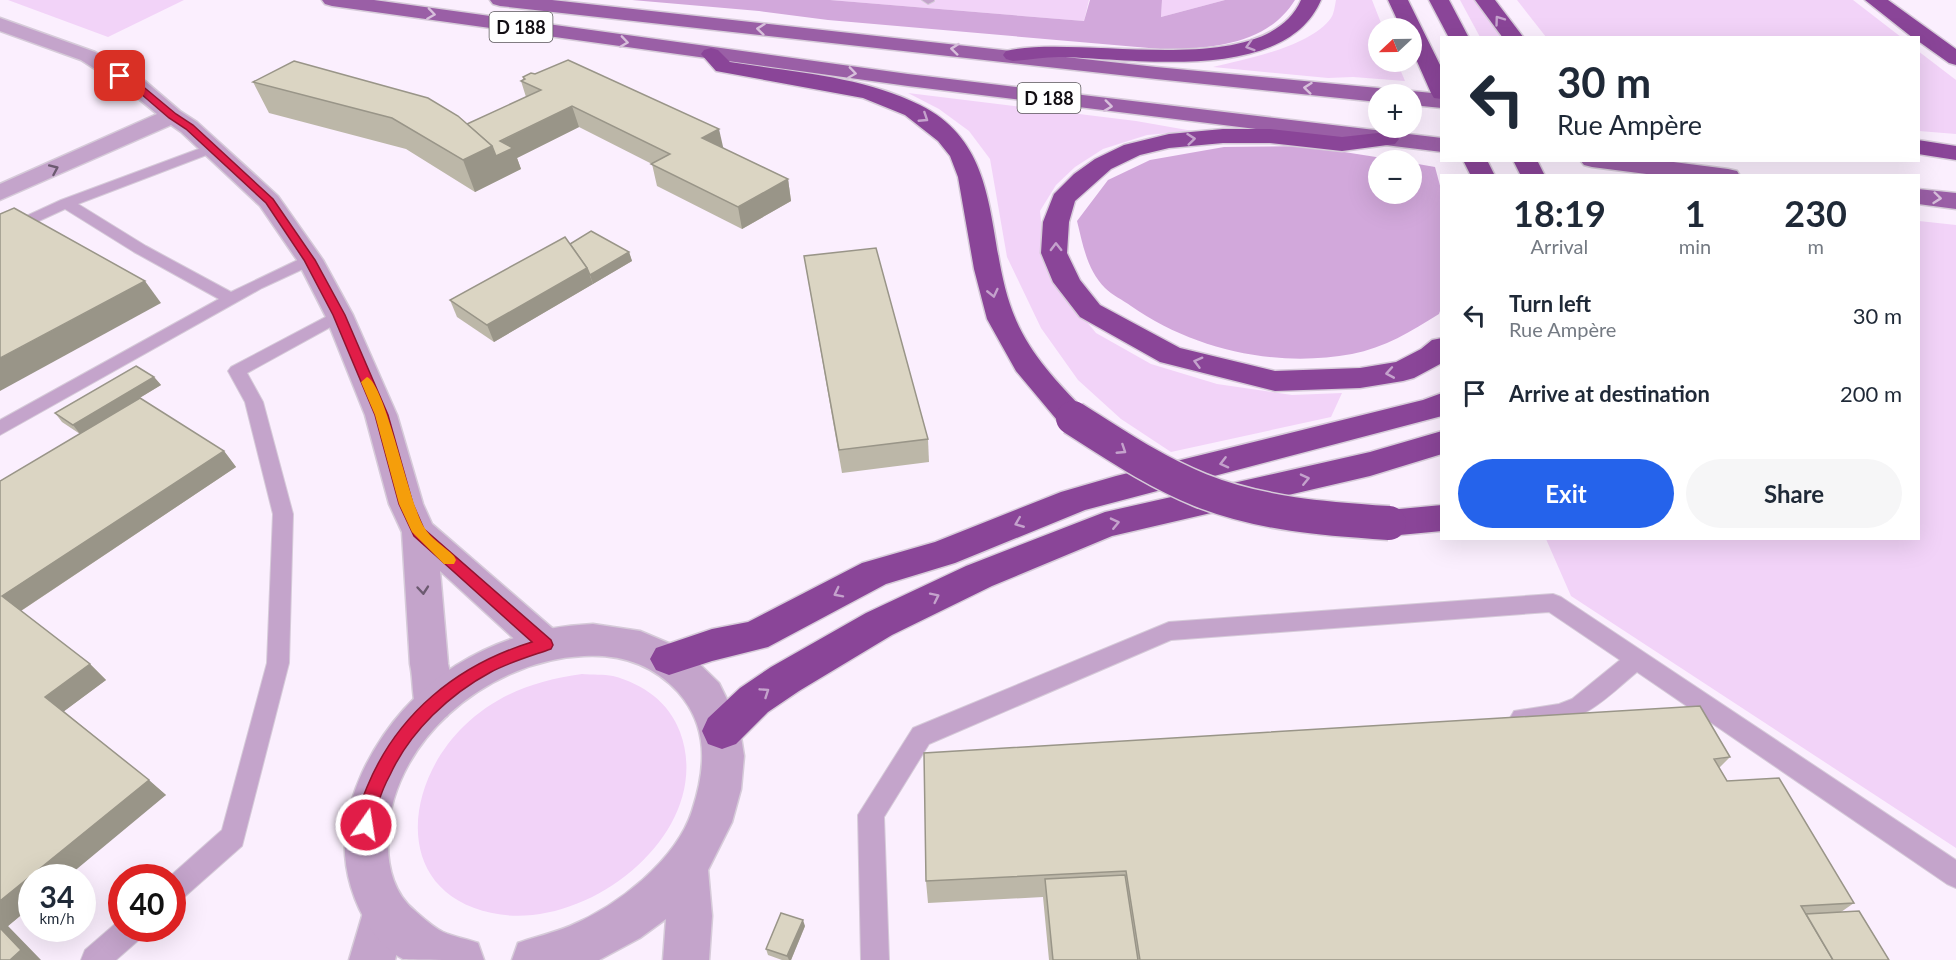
<!DOCTYPE html>
<html lang="en">
<head>
<meta charset="utf-8">
<style>
	body { margin:0; font-family:Lato,sans-serif; background:#f6f6f7; color:#1f2937; height:100vh; display:flex; flex-direction:column; font-size:22px; white-space:nowrap }
	* { box-sizing:border-box; margin:0 }
	p { font-size:20px; color:#747a83 }
	.icon { flex:none; width:33px; height:33px; fill:none; stroke:currentColor; stroke-width:2; stroke-linecap:round; stroke-linejoin:round }
	.map { position:relative; flex:1; overflow:hidden }
	.drawer { position:absolute; left:1440px; top:174px; width:480px; height:366px; display:flex; flex-direction:column; background:#fff; border-radius:0px; box-shadow:0 6px 24px #0002 }
	.drawer>* { flex:none }
	.hud { position:absolute; left:1440px; top:36px; width:480px; height:126px; border-radius:0px; box-shadow:0 6px 24px #0002; background:#fff; color:#1f2937; overflow:hidden }
	.needle { width:39px; rotate:248deg }
	.controls { position:absolute; left:1368px; top:18px; display:grid; gap:12px }
	.controls a { display:grid; place-items:center; width:54px; height:54px; border-radius:50%; background:#fff; box-shadow:0 6px 24px #0002; font-size:30px }
	.speed { position:absolute; left:18px; top:864px; display:flex; gap:12px; font-size:30px; font-weight:700; text-align:center }
	.speed>* { display:grid; place-content:center; width:78px; height:78px; border-radius:50%; background:#fff; box-shadow:0 6px 24px #0002; line-height:1 }
	.speed small { font-size:15px; font-weight:400 }
	.speed .limit { border:9px solid #d22; background:#fff; color:#111 }
	.pin { position:absolute; display:grid; place-items:center; width:51px; height:51px; color:#fff; margin:-26px; border-radius:12px; box-shadow:0 3px 9px #0006 }
	.me { position:absolute; width:66px; margin:-33px; rotate:13deg; stroke-linejoin:round; filter:drop-shadow(0 0 4px #0008) }
	.turn { display:flex; align-items:center; gap:21px; height:126px; padding:0 18px; font-size:27px }
	.turn .icon { width:78px; height:78px; stroke-width:2.5 }
	.turn b { display:block; font-size:42px; line-height:51px }
	.eta { display:flex; justify-content:space-evenly; align-items:center; height:102px; text-align:center }
	.eta b { font-size:36px; font-weight:700; line-height:42px }
	.primary-button { display:flex; gap:12px; margin-top:auto; padding:12px 18px }
	.primary-button a { flex:1; height:69px; border-radius:36px; background:#2563eb; color:#fff; font-size:24px; font-weight:700; line-height:69px; text-align:center }
	.primary-button a+a { background:#f6f6f7; color:#1f2937 }
	ul { padding:0; list-style:none }
	li { display:flex; align-items:center; gap:18px; height:78px; padding:0 18px }
	li div { flex:1 }
	li b { display:block; font-size:22px }
	li em { font-style:normal }
	.map>svg:first-child { display:block }
	.green { fill:#f2d3f8 }
	.forest { fill:#d2a8db }
	.lines { fill:none; stroke-linecap:round; stroke-linejoin:round }
	.service-casing { stroke:#d6cbd9; stroke-width:2 }
	.minor-casing { stroke:#d6cbd9; stroke-width:3 }
	.tertiary-casing { stroke:#d6cbd9; stroke-width:3 }
	.primary-casing { stroke:#d6cbd9; stroke-width:3 }
	.motorway-casing { stroke:#d6cbd9; stroke-width:3 }
	.service { fill:#c4a4cb; fill-rule:evenodd }
	.minor { fill:#c4a4cb; fill-rule:evenodd }
	.tertiary { fill:#c4a4cb; fill-rule:evenodd }
	.primary { fill:#9a5fa6; fill-rule:evenodd }
	.motorway { fill:#8a4598; fill-rule:evenodd }
	.motorway-bridge-casing { stroke:#d6cbd9; stroke-width:37; stroke-linecap:butt }
	.motorway-bridge { stroke:#8a4598; stroke-width:34 }
	.wall { fill:#bcb7a8 }
	.shaded-wall { fill:#999588 }
	.building { fill:#dbd5c3; stroke:#999588; stroke-width:1.5 }
	.oneway { stroke:#d7bfdb }
	.oneway2 { stroke:#c4a2cc }
	.oneway3 { stroke:#6c5a70 }
	.route { fill:#e11d48; stroke:#92132f; stroke-width:1.5 }
	.slow { fill:#f59e0b }
	.labels { text-anchor:middle; dominant-baseline:central; stroke-width:6; stroke-linejoin:round; paint-order:stroke }
	.shield { fill:#fff; stroke:#5a575a; stroke-width:1.5 }
	.shield-label { font-size:18px; font-weight:bold; fill:#130f14 }
</style>
</head>
<body>
<div class="map">
<svg width="1956" height="960" viewBox="0 0 1956 960">
	<rect width="100%" height="100%" fill="#fbeffe"/>
	<!-- green -->
	<g class="green">
		<polygon points="8,0 184,0 108,37"/>
		<polygon points="830,0 1089,0 1084,21"/>
		<polygon points="1162,0 1225,0 1161,17"/>
		<path d="M1336 0H1372L1383 28H1378V62H1397L1405 81 1353 77 1328 78 1213 67C1246 59 1310 47 1331 18 1334 14 1335 5 1336 0Z"/>
		<polygon points="1460,0 1482,0 1507,37 1480,37"/>
		<polygon points="1517,0 1853,0 1901,37 1546,37"/>
		<polygon points="1918,51 1956,80 1956,134 1919,131"/>
		<polygon points="908,93 1136,121 1193,131 1147,135 1103,149 1075,167 1056,185 1040,211 1044,252 1064,294 1096,333 1151,364 1217,384 1292,395 1342,393 1331,417 1171,452 1121,419 1078,380 1041,328 1007,257 990,159 969,131 939,109"/>
		<polygon points="1919,221 1956,225 1956,848 1571,596 1546,539 1918,538"/>
		<path d="M582 674C592 675 604 674 613 676 643 684 669 702 680 732 717 832 586 934 492 913 393 892 403 785 464 726 497 694 537 680 582 674Z"/>
	</g>
	<!-- forest -->
	<g class="forest">
		<path d="M632 0H830L1084 21 1090 0H1162L1161 17 1225 0H1295C1268 43 1219 47 1172 50L828 20 759 11Z"/>
		<path d="M1306 146 1395 160H1378V194H1412V163L1435 167 1442 193 1441 308 1439 314C1412 331 1384 348 1352 354 1276 368 1194 350 1131 306 1123 300 1112 295 1105 288 1087 270 1083 245 1077 221L1108 180 1150 160 1224 147Z"/>
	</g>
	<g class="lines">
		<defs>
			<g id="service">
				<polygon points="922,0 934,0 934,1 928,4"/>
				<polygon points="212,144 217,145 219,148 217,151 78,204 146,246 231,292 304,257 316,257 318,260 316,263 262,288 0,435 0,420 219,299 134,252 65,209 0,239 0,228 61,200"/>
				<polygon points="339,310 345,311 347,315 345,319 247,373 263,402 293,514 289,663 242,846 181,900 172,904 172,878 168,878 222,830 267,663 273,514 245,402 228,371 231,367"/>
				<path d="M1553 594 1561 597 1956 860V888L1947 884 1637 672C1605 699 1586 721 1541 726 1531 727 1523 729 1514 725L1510 718 1514 711 1559 704 1572 699 1620 660 1549 612 1171 640 929 744 884 817 889 960H861L858 815 913 728 1169 622Z"/>
				<polygon points="122,918 122,928 144,928 141,938 116,960 81,960 85,950"/>
			</g>
			<g id="minor">
				<path d="M0 18 95 52 145 81 180 111 197 122 278 196 323 260 353 315 397 415 423 504 432 524 559 634 565 645 559 656 546 661 533 656 440 571 448 664 453 685V704L447 716 433 721 419 716C411 700 414 682 410 664L402 532 389 504 365 415 325 315 297 260 260 206 181 132 171 125 0 200V184L157 114 129 91 81 60 0 31Z"/>
				<polygon points="384,889 400,896 407,912 395,960 349,960 368,896"/>
			</g>
			<path id="tertiary" d="M593 624 640 631 685 650 719 683 739 724 744 756 741 789 732 822 708 870 712 916 709 960H663L666 919 640 938 599 960H512L518 943C535 937 553 933 570 926 617 906 676 861 692 811 706 768 709 727 678 692 652 664 621 654 584 656 488 660 385 744 388 845 388 869 395 894 414 910 422 917 433 927 443 932 454 937 467 939 478 943L484 960C470 960 413 960 403 959 377 946 359 914 351 887 339 847 345 811 362 773 405 681 492 628 593 624Z"/>
			<g id="primary">
				<polygon points="322,0 374,0 908,74 1442,138 1442,152 908,86 332,6 325,4"/>
				<polygon points="490,0 552,0 1156,67 1378,88 1386,90 1389,94 1378,94 1378,102 1156,79 500,6 493,4"/>
				<polygon points="1412,91 1442,94 1442,108 1412,105 1412,94 1403,94"/>
				<polygon points="1580,160 1658,160 1728,169 1737,171 1740,176 1662,176 1592,167 1584,165"/>
				<polygon points="1918,189 1956,193 1956,209 1918,204"/>
			</g>
			<g id="motorway">
				<path d="M1301 0H1321C1285 85 1131 58 1059 57 1043 57 1028 60 1013 61L1006 59 1003 55 1006 51C1078 33 1265 83 1301 0Z"/>
				<polygon points="1388,0 1408,0 1442,69 1442,99 1434,98 1431,93 1412,50 1412,28 1401,28"/>
				<polygon points="1429,0 1449,0 1469,38 1449,38"/>
				<polygon points="1475,0 1495,0 1524,38 1503,38"/>
				<polygon points="1865,0 1888,0 1956,49 1956,65 1949,63 1918,41 1918,38 1913,38"/>
				<path d="M711 48 718 50 730 62C793 72 862 76 920 105 1007 148 983 245 1016 320 1031 355 1058 383 1084 410L1089 418 1084 426 1073 429 1062 426 1016 371 987 319 974 269 958 177 950 156 938 141 905 115 863 98 716 71 701 54 704 50Z"/>
				<polygon points="1223,129 1270,129 1342,137 1387,132 1395,134 1399,139 1395,144 1342,151 1270,143 1223,143 1169,148 1140,155 1111,169 1075,201 1069,222 1067,253 1080,280 1100,305 1180,348 1275,371 1360,368 1396,362 1421,349 1432,340 1442,338 1442,363 1414,378 1403,381 1360,388 1275,391 1160,362 1080,317 1053,282 1041,253 1043,222 1054,194 1074,174 1095,159 1124,145 1169,134"/>
				<polygon points="1918,140 1956,146 1956,160 1918,154"/>
				<polygon points="1463,160 1487,160 1495,176 1471,176"/>
				<polygon points="1513,160 1537,160 1545,176 1521,176"/>
				<polygon points="1442,393 1442,416 1085,510 955,563 886,584 768,647 712,661 669,675 656,670 650,659 656,648 712,629 748,622 862,563 935,542 1061,492 1116,476 1423,400"/>
				<polygon points="1442,431 1442,454 1370,476 1112,536 992,586 892,635 799,691 768,712 736,744 722,749 708,744 702,731 708,718 740,688 771,667 866,613 966,566 1105,512 1370,452"/>
				<polygon points="1442,505 1442,531 1389,536 1377,532 1372,523 1377,514 1389,510"/>
			</g>
		</defs>
		<!-- service casing -->
		<use href="#service" class="service-casing"/>
		<!-- minor casing -->
		<use href="#minor" class="minor-casing"/>
		<!-- tertiary casing -->
		<use href="#tertiary" class="tertiary-casing"/>
		<!-- primary casing -->
		<use href="#primary" class="primary-casing"/>
		<!-- motorway casing -->
		<use href="#motorway" class="motorway-casing"/>
		<!-- service -->
		<use href="#service" class="service"/>
		<!-- minor -->
		<use href="#minor" class="minor"/>
		<!-- tertiary -->
		<use href="#tertiary" class="tertiary"/>
		<!-- primary -->
		<use href="#primary" class="primary"/>
		<!-- motorway -->
		<use href="#motorway" class="motorway"/>
		<defs>
			<path id="motorway-bridge" d="M1073 418C1114 444 1155 472 1200 490 1260 514 1325 519 1389 523"/>
		</defs>
		<!-- motorway-bridge casing -->
		<use href="#motorway-bridge" class="motorway-bridge-casing"/>
		<!-- motorway-bridge -->
		<use href="#motorway-bridge" class="motorway-bridge"/>
	</g>
	<!-- wall -->
	<g class="wall">
		<polygon points="523,77 723,148 788,179 791,201 742,229 657,186 652,164 579,127 517,158 521,169 475,192 406,149 269,113 253,82 467,124 526,97 521,81 523,79"/>
		<polygon points="570,244 629,252 632,261 494,342 457,317 450,300"/>
		<polygon points="804,256 928,439 929,462 842,473"/>
		<polygon points="154,377 161,385 93,426 224,451 236,467 21,611 90,664 106,680 64,711 166,795 32,878 32,906 8,926 0,960 0,481 80,434 62,422 55,413"/>
		<polygon points="1730,757 1719,768 1727,781 1854,903 1841,912 1889,960 1049,960 1043,897 928,903 926,881"/>
		<polygon points="805,926 791,960 782,960 768,955 766,949"/>
	</g>
	<!-- shaded-wall -->
	<g class="shaded-wall">
		<polygon points="572,106 579,127 517,158 521,169 475,192 463,160"/>
		<polygon points="719,129 724,151 702,138"/>
		<polygon points="788,179 791,201 742,229 738,207"/>
		<polygon points="629,252 632,261 593,284 590,275"/>
		<polygon points="587,268 593,284 494,342 487,325"/>
		<polygon points="145,281 161,303 0,391 0,358"/>
		<polygon points="154,377 161,385 80,434 73,425"/>
		<polygon points="224,451 236,467 19,612 2,596"/>
		<polygon points="90,664 106,680 63,712 45,697"/>
		<polygon points="149,780 166,795 66,878 32,878 32,906 8,926 41,960 10,960 0,928 0,901"/>
		<polygon points="803,920 805,926 791,960 789,960 787,956"/>
	</g>
	<!-- building -->
	<g class="building">
		<polygon points="568,60 719,129 702,138 788,179 738,207 651,164 670,154 572,106 500,141 513,148 496,156 492,146 467,124 541,90 521,81 525,79 523,77 531,73 535,74"/>
		<polygon points="294,61 428,98 458,116 492,146 463,160 392,118 253,82"/>
		<polygon points="14,208 145,281 0,358 0,214"/>
		<polygon points="591,231 629,252 590,275 587,268 570,244"/>
		<polygon points="565,237 587,268 487,325 450,300"/>
		<polygon points="876,248 928,439 839,450 804,256"/>
		<polygon points="136,366 154,377 73,425 55,413"/>
		<polygon points="140,398 224,451 2,596 90,664 45,697 149,780 0,901 0,481"/>
		<polygon points="1700,706 1730,757 1714,759 1727,781 1779,778 1854,903 1801,906 1833,960 1140,960 1126,871 926,881 924,753"/>
		<polygon points="1125,875 1138,960 1053,960 1045,879"/>
		<polygon points="1859,911 1889,960 1833,960 1806,914"/>
		<polygon points="781,913 803,920 787,956 766,949"/>
		<polygon points="0,928 21,950 10,960 0,960"/>
	</g>
	<!-- one-way arrows -->
	<defs><path id="oneway-chevron" d="M-2-3.5L2.5 0L-2 3.5" fill="none" stroke-width="1.6" stroke-linecap="round" stroke-linejoin="round" transform="scale(1.5)"/></defs>
	<g class="oneway">
		<use href="#oneway-chevron" transform="translate(431 14) rotate(8)"/>
		<use href="#oneway-chevron" transform="translate(761 29) rotate(-174)"/>
		<use href="#oneway-chevron" transform="translate(624 42) rotate(8)"/>
		<use href="#oneway-chevron" transform="translate(955 49) rotate(-174)"/>
		<use href="#oneway-chevron" transform="translate(852 73) rotate(8)"/>
		<use href="#oneway-chevron" transform="translate(1308 88) rotate(-174)"/>
		<use href="#oneway-chevron" transform="translate(1108 106) rotate(7)"/>
		<use href="#oneway-chevron" transform="translate(1937 198) rotate(6)"/>
	</g>
	<g class="oneway2">
		<use href="#oneway-chevron" transform="translate(1499 20) rotate(-126)"/>
		<use href="#oneway-chevron" transform="translate(1250 46) rotate(163)"/>
		<use href="#oneway-chevron" transform="translate(924 118) rotate(33)"/>
		<use href="#oneway-chevron" transform="translate(1191 139) rotate(-6)"/>
		<use href="#oneway-chevron" transform="translate(1056 247) rotate(-91)"/>
		<use href="#oneway-chevron" transform="translate(993 293) rotate(77)"/>
		<use href="#oneway-chevron" transform="translate(1198 362) rotate(-165)"/>
		<use href="#oneway-chevron" transform="translate(1390 373) rotate(170)"/>
		<use href="#oneway-chevron" transform="translate(1122 450) rotate(33)"/>
		<use href="#oneway-chevron" transform="translate(1224 463) rotate(166)"/>
		<use href="#oneway-chevron" transform="translate(1305 479) rotate(-13)"/>
		<use href="#oneway-chevron" transform="translate(1019 523) rotate(158)"/>
		<use href="#oneway-chevron" transform="translate(1115 523) rotate(-13)"/>
		<use href="#oneway-chevron" transform="translate(838 593) rotate(153)"/>
		<use href="#oneway-chevron" transform="translate(935 597) rotate(-26)"/>
		<use href="#oneway-chevron" transform="translate(765 692) rotate(-34)"/>
	</g>
	<g class="oneway3">
		<use href="#oneway-chevron" transform="translate(54 169) rotate(-24)"/>
		<use href="#oneway-chevron" transform="translate(423 590) rotate(85)"/>
	</g>
	<!-- route -->
	<path class="route" d="M117 74H123L140 84 176 114 193 125 273 199 315 260 345 315 388 415 413 504 424 529 551 640 553 645 551 649C531 656 510 662 491 672 450 694 410 731 390 775 385 784 381 794 378 804 375 813 376 822 372 831L366 834 360 831C353 817 362 800 367 787 397 714 457 665 532 642L414 536 399 504 375 415 333 315 304 260 266 203 186 129 169 118 133 87 117 77Z"/>
	<!-- slow -->
	<path class="slow" d="M367 377C385 383 409 504 424 527 430 538 445 547 454 556L456 560 454 564H444L412 532 399 504 375 415 361 382Z"/>
	<g class="labels">
		<!-- shield labels -->
		<g class="shield">
			<rect x="489.5" y="12" width="63" height="30" rx="4.5"/>
			<rect x="1017.5" y="83" width="63" height="30" rx="4.5"/>
		</g>
		<g class="shield-label">
			<text x="521" y="27">D 188</text>
			<text x="1049" y="98">D 188</text>
		</g>
	</g>
</svg>
<div class="controls">
<a><svg class="needle" viewBox="-14 -14 28 28"><path d="M0-13l5 13h-10z" fill="#e53935"/><path d="M0 13l5-13h-10z" fill="#747a83"/></svg></a>
<a>+</a>
<a>−</a>
</div>
<div class="speed"><div>34<small>km/h</small></div><div class="limit">40</div></div>
<div class="pin" style="left:120px;top:76px;background:#d93025"><svg class="icon" aria-label="arrive" viewBox="0 0 24 24"><path d="M6 21V4h12l-3 4 3 4H6"/></svg></div>
<svg class="me" style="left:366px;top:825px" viewBox="-20 -20 40 40"><circle r="17" fill="#e11d48" stroke="#fff" stroke-width="3"/><path d="M0-11L8 9 0 5-8 9z" fill="#fff"/></svg>
<div class="hud">
<div class="turn"><svg class="icon" aria-label="left" viewBox="0 0 24 24"><path d="M17 20v-9H6M10 6l-5 5 5 5"/></svg><div><b>30 m</b>Rue Ampère</div></div>
</div>
<section class="drawer">
<div class="eta">
<div><b>18:19</b><p>Arrival</p></div>
<div><b>1</b><p>min</p></div>
<div><b>230</b><p>m</p></div>
</div>
<ul>
<li><svg class="icon" aria-label="left" viewBox="0 0 24 24"><path d="M17 20v-9H6M10 6l-5 5 5 5"/></svg><div><b>Turn left</b><p>Rue Ampère</p></div><em>30 m</em></li>
<li><svg class="icon" aria-label="arrive" viewBox="0 0 24 24"><path d="M6 21V4h12l-3 4 3 4H6"/></svg><div><b>Arrive at destination</b></div><em>200 m</em></li>
</ul>
<div class="primary-button"><a>Exit</a><a>Share</a></div>
</section>
</div>
</body>
</html>
